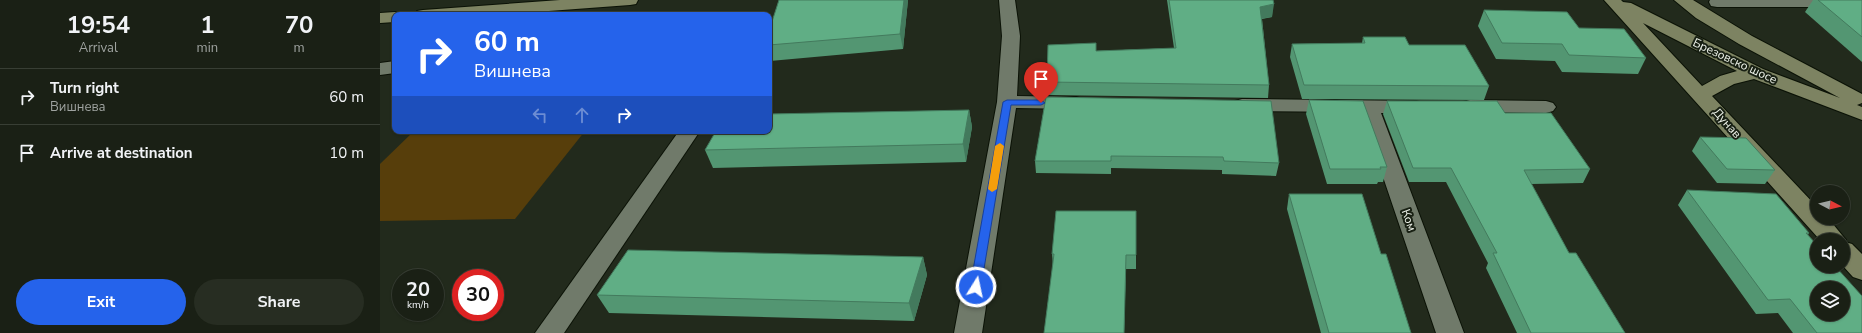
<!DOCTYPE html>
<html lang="en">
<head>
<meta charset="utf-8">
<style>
	body { margin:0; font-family:"Nunito Sans",sans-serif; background:#272d22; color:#f1f3f6; height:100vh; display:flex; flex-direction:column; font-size:15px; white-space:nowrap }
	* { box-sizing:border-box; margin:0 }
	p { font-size:13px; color:#9fa3a0 }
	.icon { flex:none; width:22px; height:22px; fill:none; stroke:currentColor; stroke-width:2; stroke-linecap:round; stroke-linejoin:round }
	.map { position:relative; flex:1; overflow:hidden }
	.panel { display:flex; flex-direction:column; background:#1a2015; width:380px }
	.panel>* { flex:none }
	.banner { position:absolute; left:12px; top:12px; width:380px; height:122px; border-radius:8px; box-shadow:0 1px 3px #0004,0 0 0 1px #383e34; background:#2563eb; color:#fff; overflow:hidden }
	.needle { width:26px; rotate:97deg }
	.tools { position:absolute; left:1430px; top:185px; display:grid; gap:8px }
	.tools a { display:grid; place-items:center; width:40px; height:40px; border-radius:50%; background:#1a2015; box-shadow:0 1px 3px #0004,0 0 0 1px #383e34; font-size:20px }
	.speed { position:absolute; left:12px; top:269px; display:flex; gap:8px; font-size:20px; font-weight:700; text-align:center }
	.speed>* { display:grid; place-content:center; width:52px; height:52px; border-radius:50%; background:#1a2015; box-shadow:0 1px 3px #0004,0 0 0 1px #383e34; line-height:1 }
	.speed small { font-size:10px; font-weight:400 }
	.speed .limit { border:6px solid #d22; background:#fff; color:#111 }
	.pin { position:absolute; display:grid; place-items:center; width:34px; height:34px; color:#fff; margin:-41px -17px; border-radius:50% 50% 50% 0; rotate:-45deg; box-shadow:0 0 4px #0007 }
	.pin .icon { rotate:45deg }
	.me { position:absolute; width:44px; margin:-22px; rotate:10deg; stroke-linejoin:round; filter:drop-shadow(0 0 3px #0008) }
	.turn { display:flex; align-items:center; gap:14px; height:84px; padding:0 16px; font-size:18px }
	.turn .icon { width:52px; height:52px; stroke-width:2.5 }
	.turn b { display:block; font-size:28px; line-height:34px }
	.lanes { display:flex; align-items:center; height:38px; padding:0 16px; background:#0003; justify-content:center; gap:20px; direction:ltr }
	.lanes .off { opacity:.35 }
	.eta { display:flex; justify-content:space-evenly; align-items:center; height:68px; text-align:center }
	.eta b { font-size:24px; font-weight:700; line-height:28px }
	.button { display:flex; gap:8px; margin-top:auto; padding:8px 16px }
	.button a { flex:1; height:46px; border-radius:24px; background:#2563eb; color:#fff; font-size:16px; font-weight:700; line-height:46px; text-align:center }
	.button a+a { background:#272d22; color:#f1f3f6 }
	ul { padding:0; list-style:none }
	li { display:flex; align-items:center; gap:12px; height:56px; padding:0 16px; border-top:1px solid #383e34 }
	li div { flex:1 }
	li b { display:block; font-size:15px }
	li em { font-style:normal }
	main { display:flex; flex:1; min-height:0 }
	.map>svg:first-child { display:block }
	.green { fill:#573e0b }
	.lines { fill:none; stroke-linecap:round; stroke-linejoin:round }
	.street-casing { stroke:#0b1206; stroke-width:2 }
	.secondary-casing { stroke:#0b1206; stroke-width:2 }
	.street { fill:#707a6a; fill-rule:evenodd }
	.secondary { fill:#7d8362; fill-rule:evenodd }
	.wall { fill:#539672 }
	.shaded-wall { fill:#437a5d }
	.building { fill:#60ae85; stroke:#437a5d; fill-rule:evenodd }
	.route { fill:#2563eb; stroke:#184099 }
	.slow { fill:#f59e0b }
	.labels { text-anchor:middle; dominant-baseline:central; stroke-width:4; stroke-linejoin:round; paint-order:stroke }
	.street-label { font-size:12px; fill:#eef3ea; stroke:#182013 }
</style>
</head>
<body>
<main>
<section class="panel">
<div class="eta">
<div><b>19:54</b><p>Arrival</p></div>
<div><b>1</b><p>min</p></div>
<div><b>70</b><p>m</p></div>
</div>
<ul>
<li><svg class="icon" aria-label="right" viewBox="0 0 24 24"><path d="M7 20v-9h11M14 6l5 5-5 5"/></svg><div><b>Turn right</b><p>Вишнева</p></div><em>60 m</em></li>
<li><svg class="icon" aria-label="arrive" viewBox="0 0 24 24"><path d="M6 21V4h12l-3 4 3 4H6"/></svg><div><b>Arrive at destination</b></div><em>10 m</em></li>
</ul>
<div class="button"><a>Exit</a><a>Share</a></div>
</section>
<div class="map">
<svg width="1482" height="333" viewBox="0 0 1482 333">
	<rect width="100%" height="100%" fill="#222a1c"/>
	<!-- green -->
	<polygon class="green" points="34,131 205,131 135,219 0,221 0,164"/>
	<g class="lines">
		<defs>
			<g id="street">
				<polygon points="619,0 635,0 640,36 637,96 696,97 703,99 706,103 703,107 696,109 636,108 602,333 574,333 617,102 622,36"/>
				<polygon points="1330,0 1482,0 1482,7 1337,7 1331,6 1329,2"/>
				<polygon points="15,61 15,73 0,75 0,63"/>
				<polygon points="862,99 1036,101 1043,103 1046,107 1043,111 1036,113 1001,113 1084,333 1056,333 981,112 862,111 855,109 852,105 855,101"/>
				<polygon points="1090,100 1166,101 1173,103 1176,107 1173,111 1166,113 1090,112 1083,110 1080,106 1083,102"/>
				<polygon points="299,131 320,131 184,333 155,333"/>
			</g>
			<g id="secondary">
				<polygon points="180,0 258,0 256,4 250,5 114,15 34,15 37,11 43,10"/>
				<path d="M1224 0H1241L1243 2 1251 3 1383 69 1460 98 1359 44 1316 18 1294 0H1313L1372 36 1482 94V103L1477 105 1482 107V120L1374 79 1354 84 1332 96 1437 207V218H1448L1466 240 1465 242 1472 244 1482 254V280L1473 277 1463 266V240H1440ZM1263 23 1357 71 1340 76 1322 86Z"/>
				<polygon points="15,12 22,15 15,15 15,22 0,23 0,13"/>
			</g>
		</defs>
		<!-- street casing -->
		<use href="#street" class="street-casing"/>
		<!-- secondary casing -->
		<use href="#secondary" class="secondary-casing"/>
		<!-- street -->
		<use href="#street" class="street"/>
		<!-- secondary -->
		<use href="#secondary" class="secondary"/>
	</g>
	<!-- wall -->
	<g class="wall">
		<polygon points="528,0 523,49 390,61 389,59 389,31"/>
		<polygon points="787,0 893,0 892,17 882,19 889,85 888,98 668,95 667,82 716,51 794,48"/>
		<polygon points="1433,0 1482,0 1482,62 1425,12"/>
		<polygon points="1104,10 1199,28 1266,58 1258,74 1182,72 1175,61 1116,59 1098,26"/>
		<polygon points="983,37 1029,45 1109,86 1104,100 922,99 910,57 912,44 982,43"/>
		<polygon points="666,97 899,163 896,176 842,174 842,170 731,168 731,174 656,173 655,161"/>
		<polygon points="929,100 1007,167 1003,182 998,182 997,184 947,184 926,114"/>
		<polygon points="1007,101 1125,113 1210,169 1203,183 1151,184 1189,253 1245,333 1137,333 1106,268 1108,263 1066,182 1029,182 1003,114"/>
		<polygon points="589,110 592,127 586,162 333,168 325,150"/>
		<polygon points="1320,137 1395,170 1385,184 1337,183 1312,151"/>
		<polygon points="1307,190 1429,233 1428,235 1482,333 1413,333 1398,313 1376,314 1298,205"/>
		<polygon points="909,194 1001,254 1031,333 941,333 907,209"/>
		<polygon points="672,254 756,255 756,269 746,269 744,333 664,333 673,265"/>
		<polygon points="543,257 547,275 534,321 229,313 217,295"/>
	</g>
	<!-- shaded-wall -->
	<g class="shaded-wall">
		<polygon points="524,0 528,0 523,49 520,34"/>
		<polygon points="894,4 892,17 879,19 880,7"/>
		<polygon points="589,110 592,127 586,162 583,144"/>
		<polygon points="543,257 547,275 534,321 529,303"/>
	</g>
	<!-- building -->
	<g class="building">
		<polygon points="399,0 524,0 520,34 389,45 389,31"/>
		<polygon points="789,0 893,0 894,4 880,7 889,85 667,82 668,45 716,43 716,51 796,48"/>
		<polygon points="1438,0 1482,0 1482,37"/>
		<polygon points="1104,10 1187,12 1199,28 1244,29 1266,58 1189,55 1182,44 1122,43"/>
		<polygon points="983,37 1025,37 1029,45 1085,45 1109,86 924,85 912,44 985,43"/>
		<polygon points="666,97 891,101 899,163 844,161 843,157 731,156 731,161 655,161"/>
		<polygon points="929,100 983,101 1007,167 1000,167 1001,169 950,169"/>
		<polygon points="1007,101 1117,101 1125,113 1171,113 1210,169 1144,170 1189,253 1196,253 1245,333 1151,333 1113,253 1117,253 1071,168 1033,168"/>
		<polygon points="589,110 583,144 325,150 336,131 389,131 389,114"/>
		<polygon points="1320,137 1366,138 1395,170 1347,169"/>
		<path d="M1307 190 1396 194 1429 233H1426L1437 245V266H1455L1482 296V333H1437L1410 299 1388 300ZM1437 288H1463V314H1437Z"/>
		<polygon points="909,194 982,194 1001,254 1006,254 1031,333 949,333"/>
		<polygon points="676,211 756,211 756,255 746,255 744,333 664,333 674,254 672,254"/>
		<polygon points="248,250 543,257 529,303 217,295"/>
	</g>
	<!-- route -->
	<polygon class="route" points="627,100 661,100 665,103 661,105 631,105 601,287 596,291 590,287 623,102"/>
	<!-- slow -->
	<polygon class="slow" points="620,143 624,146 617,189 612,192 608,189 615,146"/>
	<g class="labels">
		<!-- street labels -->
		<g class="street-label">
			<text transform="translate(1355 61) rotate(25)">Брезовско шосе</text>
			<text transform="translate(1347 123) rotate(48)">Дунав</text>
			<text transform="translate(1029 220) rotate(70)">Ком</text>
		</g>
	</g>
</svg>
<div class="tools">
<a><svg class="needle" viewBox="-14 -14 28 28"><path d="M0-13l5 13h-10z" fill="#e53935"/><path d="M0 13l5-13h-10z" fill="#9fa3a0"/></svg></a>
<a><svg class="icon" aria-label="sound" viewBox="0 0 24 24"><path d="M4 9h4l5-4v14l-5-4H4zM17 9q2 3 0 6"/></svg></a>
<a><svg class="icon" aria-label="layers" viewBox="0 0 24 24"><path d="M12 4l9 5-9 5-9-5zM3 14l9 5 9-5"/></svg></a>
</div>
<div class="speed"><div>20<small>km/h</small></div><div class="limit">30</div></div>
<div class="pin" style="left:661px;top:103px;background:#d93025"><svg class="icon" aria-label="arrive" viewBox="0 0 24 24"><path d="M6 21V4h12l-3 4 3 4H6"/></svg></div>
<svg class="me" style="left:596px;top:287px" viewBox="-20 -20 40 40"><circle r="17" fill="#2563eb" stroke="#fff" stroke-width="3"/><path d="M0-11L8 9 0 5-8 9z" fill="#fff"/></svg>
<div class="banner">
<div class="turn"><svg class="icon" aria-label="right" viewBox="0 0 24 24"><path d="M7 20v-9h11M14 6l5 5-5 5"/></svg><div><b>60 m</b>Вишнева</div></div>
<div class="lanes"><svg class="icon off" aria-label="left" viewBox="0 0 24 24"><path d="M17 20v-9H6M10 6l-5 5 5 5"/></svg><svg class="icon off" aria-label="ahead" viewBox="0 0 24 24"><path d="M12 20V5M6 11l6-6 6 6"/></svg><svg class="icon" aria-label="right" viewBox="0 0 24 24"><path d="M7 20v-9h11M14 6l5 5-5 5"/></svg></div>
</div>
</div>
</main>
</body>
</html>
